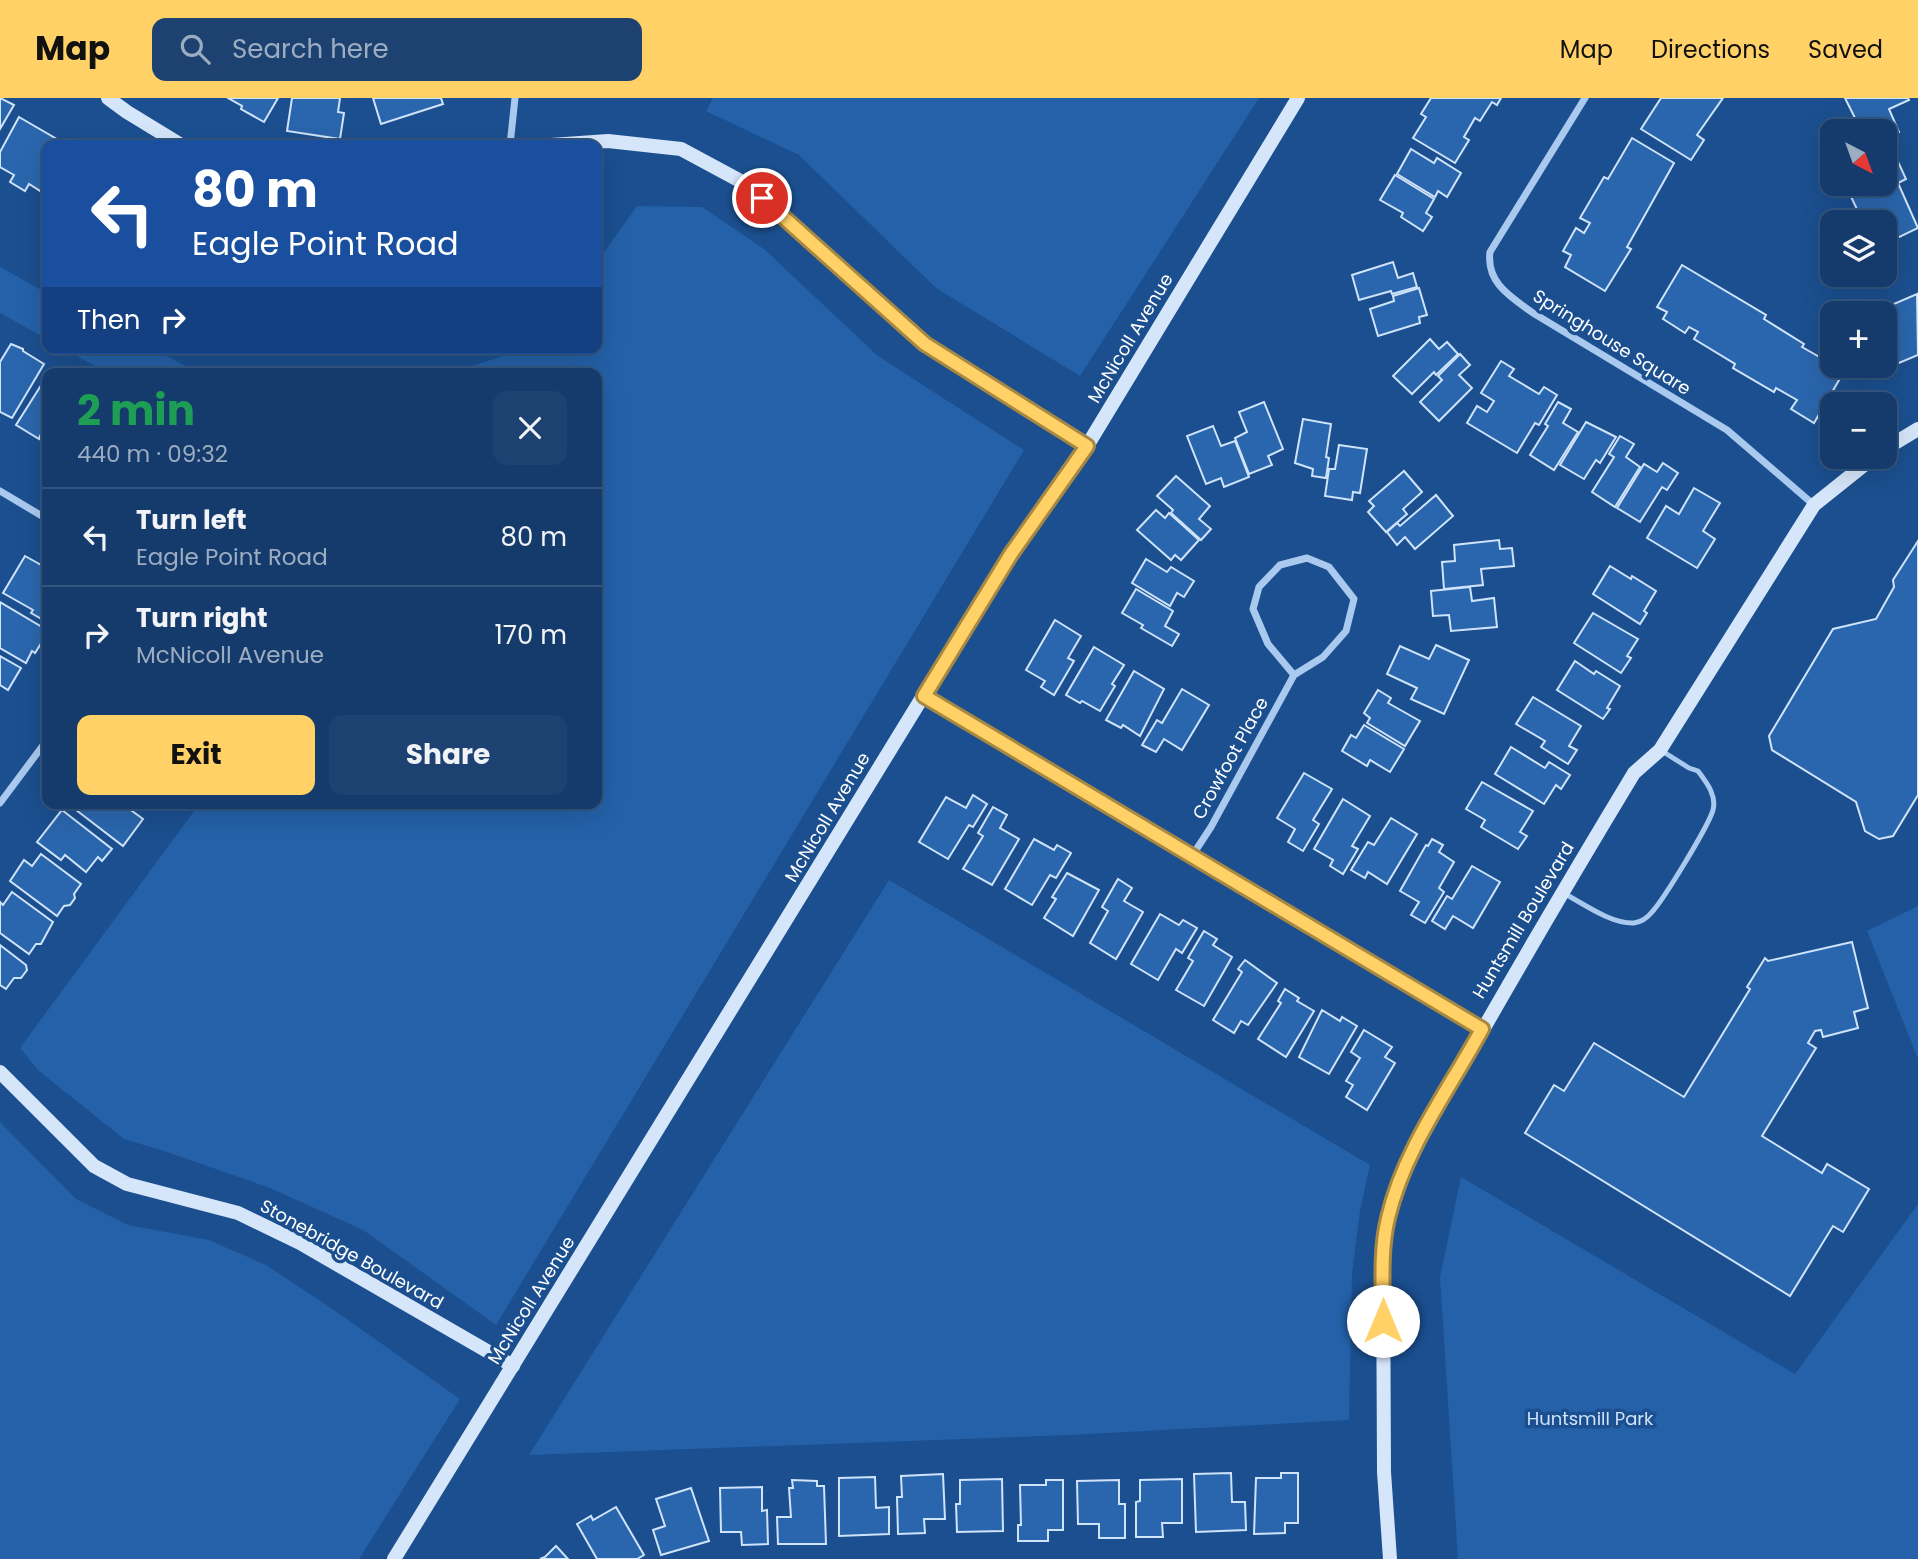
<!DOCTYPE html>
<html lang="en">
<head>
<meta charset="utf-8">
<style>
	body { margin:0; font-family:Poppins,sans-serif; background:#1d4271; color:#f1f3f6; height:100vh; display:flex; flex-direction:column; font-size:26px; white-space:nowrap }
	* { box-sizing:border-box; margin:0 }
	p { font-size:23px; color:#9dadc1 }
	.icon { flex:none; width:38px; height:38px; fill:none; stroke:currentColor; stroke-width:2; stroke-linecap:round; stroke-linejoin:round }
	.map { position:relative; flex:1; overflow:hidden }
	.drawer { position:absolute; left:42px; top:270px; width:560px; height:441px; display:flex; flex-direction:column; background:#143b6b; border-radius:14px; box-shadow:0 7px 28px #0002,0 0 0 2px #33557e }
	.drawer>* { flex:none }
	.top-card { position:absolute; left:42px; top:42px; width:560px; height:214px; border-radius:14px; box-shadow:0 7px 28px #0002,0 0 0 2px #33557e; background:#1a4fa0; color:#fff; overflow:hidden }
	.needle { width:46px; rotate:139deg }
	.tools { position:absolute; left:1820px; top:21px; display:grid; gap:14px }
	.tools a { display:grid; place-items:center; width:77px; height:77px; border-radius:14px; background:#143b6b; box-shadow:0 7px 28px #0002,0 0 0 2px #33557e; font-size:35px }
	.pin { position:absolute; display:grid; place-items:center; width:60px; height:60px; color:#fff; margin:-30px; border:4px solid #fff; border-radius:50%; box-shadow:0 2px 7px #0007 }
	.me { position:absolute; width:77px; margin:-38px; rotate:0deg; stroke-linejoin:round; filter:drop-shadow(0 0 5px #0008) }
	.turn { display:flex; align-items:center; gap:24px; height:147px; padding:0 35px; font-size:32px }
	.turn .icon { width:91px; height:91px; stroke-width:2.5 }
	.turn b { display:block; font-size:49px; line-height:60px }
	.then { display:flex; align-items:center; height:66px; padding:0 35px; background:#0003; gap:14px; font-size:26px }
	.round { display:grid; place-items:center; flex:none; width:74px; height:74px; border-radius:14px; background:#1d4271 }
	.overview { display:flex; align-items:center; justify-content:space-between; height:119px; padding:0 35px }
	h1 { font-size:42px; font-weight:700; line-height:52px; color:#1e9e55 }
	.action { display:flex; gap:14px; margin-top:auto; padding:14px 35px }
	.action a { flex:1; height:80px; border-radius:14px; background:#ffd166; color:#111; font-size:28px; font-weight:700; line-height:80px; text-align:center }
	.action a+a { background:#1d4271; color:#f1f3f6 }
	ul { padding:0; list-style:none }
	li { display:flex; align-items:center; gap:21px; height:98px; padding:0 35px; border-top:2px solid #33557e }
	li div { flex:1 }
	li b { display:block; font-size:26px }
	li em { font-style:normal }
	header { display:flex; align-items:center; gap:42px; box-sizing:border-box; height:98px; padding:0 35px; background:#ffd166; color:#111 }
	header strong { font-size:33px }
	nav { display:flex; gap:38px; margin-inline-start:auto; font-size:24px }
	.search { width:490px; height:63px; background:#1d4271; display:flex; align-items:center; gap:18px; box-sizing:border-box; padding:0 24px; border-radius:14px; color:#9dadc1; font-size:26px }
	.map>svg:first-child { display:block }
	.green { fill:#2461a8 }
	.building { fill:#2a66ad; stroke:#cfe3fa; stroke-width:2 }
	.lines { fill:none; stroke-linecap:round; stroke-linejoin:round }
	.lane { stroke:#a9c9ee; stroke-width:5 }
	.street { stroke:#a9c9ee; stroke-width:7 }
	.secondary { stroke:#d6e6fa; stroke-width:14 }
	.route-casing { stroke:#a68842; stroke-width:18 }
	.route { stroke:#ffd166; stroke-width:12 }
	.labels { text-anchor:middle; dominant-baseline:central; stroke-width:7; stroke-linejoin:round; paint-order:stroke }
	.street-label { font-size:18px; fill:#fff; stroke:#1b4f8f }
	.park-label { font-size:18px; fill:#cfe3fa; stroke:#1b4f8f }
</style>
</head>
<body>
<header>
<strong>Map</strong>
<div class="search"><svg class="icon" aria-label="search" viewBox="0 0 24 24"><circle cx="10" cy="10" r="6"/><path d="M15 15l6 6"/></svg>Search here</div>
<nav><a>Map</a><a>Directions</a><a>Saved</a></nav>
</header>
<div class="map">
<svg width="1918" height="1461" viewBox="0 0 1918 1461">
	<rect width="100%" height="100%" fill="#1b4f8f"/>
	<!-- green -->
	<g class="green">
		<polygon points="713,0 1259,0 1080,278 936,190 799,57 706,13"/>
		<polygon points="637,108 702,109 764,151 878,258 1024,352 496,1227 363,1132 270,1090 167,1054 124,1041 39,973 20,950 200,705 597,705 597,275 450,275 528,250 597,250 597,164"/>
		<polygon points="0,169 47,195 47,241 0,215"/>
		<polygon points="63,250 152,250 198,275 107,275"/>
		<polygon points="889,782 1370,1067 1360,1113 1352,1175 1349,1322 1070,1337 529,1357"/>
		<polygon points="1918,808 1918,961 1867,833"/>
		<polygon points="0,1024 76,1101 128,1127 209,1142 266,1167 331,1210 460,1301 359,1461 0,1461"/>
		<polygon points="1461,1079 1795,1276 1918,1106 1918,1461 1458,1461 1440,1179"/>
	</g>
	<!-- building -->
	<g class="building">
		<polygon points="0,0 14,7 0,31"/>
		<polygon points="228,0 278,0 264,24 241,11 242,8"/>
		<polygon points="292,0 340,0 338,14 344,15 340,41 287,33"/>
		<polygon points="373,0 441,0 443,6 381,26"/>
		<polygon points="1431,0 1501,0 1497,7 1492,4 1480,23 1475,20 1464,39 1469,42 1455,65 1413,40 1426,19 1421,16"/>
		<polygon points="1661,0 1723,0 1697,37 1704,42 1691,62 1641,31"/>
		<polygon points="1845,0 1908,0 1909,2 1889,11 1899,34 1887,40 1906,81 1898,85 1918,130 1885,146 1885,124 1863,124 1845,86 1885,86 1885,33 1838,33 1857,24"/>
		<polygon points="19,19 67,47 47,47 47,92 45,96 29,86 25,93 10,84 14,77 0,69 0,54"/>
		<polygon points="1632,40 1674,65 1627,149 1631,151 1605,193 1565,169 1571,157 1563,153 1576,130 1584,135 1590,125 1580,120 1604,79 1608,81"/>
		<polygon points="1411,51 1434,65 1437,60 1461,75 1447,99 1438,93 1435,99 1397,76"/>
		<polygon points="1395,77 1434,101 1426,115 1432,119 1423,133 1401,119 1403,115 1380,102"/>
		<polygon points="597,109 603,109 602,137 597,137"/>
		<polygon points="1393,164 1398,180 1413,175 1417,189 1392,196 1391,193 1359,202 1352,177"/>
		<polygon points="1682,167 1766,217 1764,221 1804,246 1802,249 1823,261 1821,264 1842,277 1814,325 1791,311 1797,302 1776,290 1774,294 1733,270 1735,266 1694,241 1698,234 1689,229 1685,235 1663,221 1667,214 1657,209"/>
		<polygon points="1419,190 1427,217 1419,219 1420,225 1378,238 1370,211 1394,203 1393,198"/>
		<polygon points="1917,196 1918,257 1873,276 1869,268 1885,268 1885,215 1867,215 1872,213 1873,215"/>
		<polygon points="1430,241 1439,251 1447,244 1458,256 1436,277 1434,274 1412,296 1393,278"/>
		<polygon points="11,246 23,251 23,253 44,266 12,320 0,314 0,264"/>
		<polygon points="1460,256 1470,267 1459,277 1472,290 1439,323 1420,304 1442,282 1438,278"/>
		<polygon points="1501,263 1514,271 1509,278 1539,296 1544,289 1557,297 1539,327 1535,325 1517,355 1467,325 1477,308 1487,314 1494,303 1481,295"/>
		<polygon points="47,278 47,342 40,338 39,341 16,327"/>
		<polygon points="1264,304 1283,351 1268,358 1272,367 1249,376 1235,340 1247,334 1239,314"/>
		<polygon points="1558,304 1571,311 1563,325 1578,334 1554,372 1530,357 1548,328 1545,326"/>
		<polygon points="1303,321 1331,326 1326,359 1329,360 1326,380 1312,378 1313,371 1295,365"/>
		<polygon points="1586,324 1616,339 1600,365 1596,362 1584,381 1560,367"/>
		<polygon points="1213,328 1221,348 1235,343 1249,379 1224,389 1221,380 1206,386 1187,338"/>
		<polygon points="1620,338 1634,346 1626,359 1640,369 1615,409 1592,394 1614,359 1609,356"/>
		<polygon points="1339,347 1367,351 1360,395 1353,394 1352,402 1325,398 1329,371 1335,371"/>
		<polygon points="1663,365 1678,375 1667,392 1662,389 1640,424 1617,410 1644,366 1657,374"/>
		<polygon points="1404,373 1422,394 1403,411 1407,416 1386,434 1368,414 1374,408 1369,403"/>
		<polygon points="1176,378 1210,408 1199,421 1211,431 1201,442 1171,415 1173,412 1157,398"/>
		<polygon points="1694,390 1720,405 1703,433 1715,441 1697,470 1647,440 1666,408 1679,416"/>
		<polygon points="1436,397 1453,418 1415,451 1405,439 1397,447 1387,434 1397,425 1400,428"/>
		<polygon points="1156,412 1165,420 1169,415 1199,442 1181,462 1175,457 1171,462 1137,432"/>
		<polygon points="1499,442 1500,451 1512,450 1514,468 1481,471 1483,487 1444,491 1442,464 1455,463 1454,447"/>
		<polygon points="1918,443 1918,697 1893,738 1879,741 1865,733 1856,704 1772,652 1769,638 1833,531 1876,521 1894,489 1893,482"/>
		<polygon points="25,458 43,468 46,463 47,464 47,524 31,515 33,512 3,495"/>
		<polygon points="1146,461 1167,474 1171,469 1194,483 1184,499 1177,495 1170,508 1132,485"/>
		<polygon points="1610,468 1631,481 1632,478 1656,493 1644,513 1647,515 1640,526 1593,496"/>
		<polygon points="1470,489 1472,503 1494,500 1497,529 1451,533 1449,517 1433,518 1431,493"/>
		<polygon points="1136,491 1173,513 1165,528 1179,536 1172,548 1141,530 1143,527 1122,515"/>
		<polygon points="0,504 47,532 47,536 35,555 32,553 26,565 0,550"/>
		<polygon points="1593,515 1638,541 1627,558 1631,560 1621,575 1574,545"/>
		<polygon points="1055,522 1081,538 1068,560 1074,563 1054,597 1041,589 1045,583 1026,572"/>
		<polygon points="1436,547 1469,562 1444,616 1411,601 1417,590 1387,576 1400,548 1429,561"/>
		<polygon points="1094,549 1124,567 1112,586 1115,588 1100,613 1082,603 1080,605 1066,597"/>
		<polygon points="0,558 21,570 8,592 0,587"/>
		<polygon points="1575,563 1594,576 1596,573 1620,588 1607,610 1610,611 1603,621 1557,592"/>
		<polygon points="1134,573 1164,591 1140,638 1123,627 1121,630 1106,622"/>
		<polygon points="1182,591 1209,607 1182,652 1164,641 1156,654 1142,647 1157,622 1162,625"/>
		<polygon points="1378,592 1391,600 1388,605 1420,623 1405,648 1367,625 1370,620 1364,615"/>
		<polygon points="1533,599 1581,628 1569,648 1577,652 1568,666 1541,649 1545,643 1516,626"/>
		<polygon points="1364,627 1404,651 1390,674 1370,662 1367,668 1342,653 1351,637 1356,640"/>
		<polygon points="1511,649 1545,670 1549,664 1570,677 1561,691 1556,687 1544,706 1495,676"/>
		<polygon points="1304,675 1332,691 1313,722 1319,726 1303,753 1288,744 1295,731 1277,720"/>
		<polygon points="1482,684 1533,713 1520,734 1527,738 1518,751 1481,729 1485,722 1466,711"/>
		<polygon points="973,697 987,706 973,729 969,727 948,761 919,744 946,699 966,710"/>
		<polygon points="1343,701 1370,718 1352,748 1358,751 1343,776 1330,768 1333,762 1314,751"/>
		<polygon points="67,705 121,705 143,721 123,748"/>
		<polygon points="993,709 1007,717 1000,730 1019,741 992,787 963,771 983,738 978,735"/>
		<polygon points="62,712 112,751 102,763 98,759 86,774 65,757 61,762 37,744"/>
		<polygon points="1391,720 1417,736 1387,786 1368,774 1365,780 1351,772 1368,744 1374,747"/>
		<polygon points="1034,741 1054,752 1057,747 1071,755 1056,780 1050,777 1032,807 1005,791"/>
		<polygon points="1432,741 1443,747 1439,754 1454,764 1439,790 1444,794 1425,825 1411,817 1419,804 1400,793 1426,747 1428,748"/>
		<polygon points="41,756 81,786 74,796 75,800 70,807 64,808 57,818 10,783 24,762 32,768"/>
		<polygon points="1472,768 1500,784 1473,830 1453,818 1445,831 1432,823 1447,798 1452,801"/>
		<polygon points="1067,775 1099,792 1073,838 1044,820 1056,801 1052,799"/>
		<polygon points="1118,781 1132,790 1124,803 1143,814 1116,861 1090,845 1108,813 1102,809"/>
		<polygon points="12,794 53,824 41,846 36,846 29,856 0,835 0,804 3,807"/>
		<polygon points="1160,816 1179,827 1183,822 1197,830 1182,855 1176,851 1158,882 1131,866"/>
		<polygon points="1204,833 1217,841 1213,847 1232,859 1204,908 1176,892 1193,863 1188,860"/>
		<polygon points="1852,844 1868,910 1854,914 1858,930 1823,939 1821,932 1815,933 1808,945 1816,950 1762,1038 1822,1075 1827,1066 1869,1091 1843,1134 1833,1128 1790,1198 1525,1035 1554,987 1564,993 1594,945 1684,999 1750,891 1747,889 1765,860 1768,863"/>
		<polygon points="0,847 26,867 27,872 21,880 14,880 6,891 0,887"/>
		<polygon points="1245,862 1277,885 1248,927 1241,923 1234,935 1213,922 1242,874 1238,871"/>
		<polygon points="1285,891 1299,900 1297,903 1314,913 1286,959 1258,941 1281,905 1278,903"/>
		<polygon points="1322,912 1340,923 1342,919 1357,928 1329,976 1299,959"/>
		<polygon points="1364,932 1392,949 1385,959 1395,965 1367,1012 1346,999 1353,987 1346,983 1360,960 1351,954"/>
		<polygon points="1231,1375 1232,1404 1245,1404 1246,1432 1196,1434 1194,1376"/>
		<polygon points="1281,1375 1298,1375 1298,1425 1285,1425 1285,1435 1254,1436 1256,1380 1281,1380"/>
		<polygon points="943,1376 945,1421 924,1421 925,1435 898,1436 897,1399 902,1399 901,1378"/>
		<polygon points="875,1379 876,1410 889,1409 889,1436 839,1438 839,1380"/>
		<polygon points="1002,1381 1003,1433 957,1434 956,1406 960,1406 960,1382"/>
		<polygon points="1182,1381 1182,1425 1162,1425 1163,1439 1136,1439 1136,1404 1140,1403 1140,1382"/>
		<polygon points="792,1382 817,1383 817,1388 824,1388 826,1446 778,1446 777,1419 791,1419 789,1390 793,1390"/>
		<polygon points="1046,1382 1063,1382 1063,1432 1048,1432 1048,1443 1018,1443 1018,1427 1021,1427 1020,1387 1046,1387"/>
		<polygon points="1119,1382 1119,1406 1125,1406 1125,1440 1099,1440 1099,1426 1078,1426 1077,1383"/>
		<polygon points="762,1389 762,1413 767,1412 768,1446 742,1447 741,1434 721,1434 720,1390"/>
		<polygon points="691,1390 709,1443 661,1457 653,1432 665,1428 656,1401"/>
		<polygon points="616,1409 644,1457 637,1461 597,1461 577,1426 591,1418 593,1422"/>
		<polygon points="556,1448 568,1461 540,1461 545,1459"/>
	</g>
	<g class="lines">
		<!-- lane -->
		<path class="lane" d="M1565 796C1584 806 1611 826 1634 825 1641 824 1648 819 1652 814 1664 801 1709 727 1713 712 1717 697 1706 684 1698 673L1689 670 1662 653"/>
		<!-- street -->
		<g class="street">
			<path d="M1585 0 1490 154C1486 185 1511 199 1533 215L1727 332 1814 407"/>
			<polyline points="510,47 515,0"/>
			<polyline points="0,393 47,421"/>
			<polyline points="0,705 47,642"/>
			<polyline points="1192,758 1211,729 1294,577 1323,559 1346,533 1354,501 1329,469 1307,460 1280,467 1259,489 1253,511 1268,546 1294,577"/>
		</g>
		<!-- secondary -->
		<g class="secondary">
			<polyline points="108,0 127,14 181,47"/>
			<polyline points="551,47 608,43 681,51 746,86 925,246 1087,348"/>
			<polyline points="1885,351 1918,331"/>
			<polyline points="924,598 1482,931"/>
			<polyline points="0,974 94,1068 127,1086 238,1115 300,1145 513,1268"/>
			<polyline points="394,1461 944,564 1011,456 1087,348 1298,0"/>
			<path d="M1390 1461 1384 1374 1383 1154C1392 1082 1428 1026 1464 965 1519 868 1576 771 1634 675L1660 652 1814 407 1874 359"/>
		</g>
	</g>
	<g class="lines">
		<defs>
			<path id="route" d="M762 100 925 246 1087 348 1011 456 924 598 1482 931C1449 992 1404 1051 1388 1120 1380 1153 1383 1189 1383 1223"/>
		</defs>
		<!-- route casing -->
		<use href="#route" class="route-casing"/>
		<!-- route -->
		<use href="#route" class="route"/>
	</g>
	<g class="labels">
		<!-- street labels -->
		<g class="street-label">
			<text transform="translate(1130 240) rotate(-59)">McNicoll Avenue</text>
			<text transform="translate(1612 244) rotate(32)">Springhouse Square</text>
			<text transform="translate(1230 660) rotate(-61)">Crowfoot Place</text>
			<text transform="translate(827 719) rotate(-59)">McNicoll Avenue</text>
			<text transform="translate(1523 822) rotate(-59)">Huntsmill Boulevard</text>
			<text transform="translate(352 1156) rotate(29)">Stonebridge Boulevard</text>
			<text transform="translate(531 1202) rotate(-58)">McNicoll Avenue</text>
		</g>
		<!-- park labels -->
		<g class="park-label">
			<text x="1590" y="1320">Huntsmill Park</text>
		</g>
	</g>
</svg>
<div class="tools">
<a><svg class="needle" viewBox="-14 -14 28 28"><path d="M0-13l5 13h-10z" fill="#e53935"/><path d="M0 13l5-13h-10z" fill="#9dadc1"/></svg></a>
<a><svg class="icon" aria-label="layers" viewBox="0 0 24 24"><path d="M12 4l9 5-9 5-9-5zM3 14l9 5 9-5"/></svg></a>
<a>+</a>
<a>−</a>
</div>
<div class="pin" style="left:762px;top:100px;background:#d93025"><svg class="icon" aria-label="arrive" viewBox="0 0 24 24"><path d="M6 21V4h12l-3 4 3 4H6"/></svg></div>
<svg class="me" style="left:1383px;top:1223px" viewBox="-20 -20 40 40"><circle r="19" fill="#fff"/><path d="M0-13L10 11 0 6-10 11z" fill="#ffd166"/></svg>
<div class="top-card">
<div class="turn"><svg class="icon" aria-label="left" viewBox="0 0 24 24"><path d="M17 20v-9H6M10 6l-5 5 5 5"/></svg><div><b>80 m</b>Eagle Point Road</div></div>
<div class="then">Then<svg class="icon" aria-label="right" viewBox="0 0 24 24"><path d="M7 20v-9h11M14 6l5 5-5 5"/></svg></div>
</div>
<section class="drawer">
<div class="overview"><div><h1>2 min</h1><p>440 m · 09:32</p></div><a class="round"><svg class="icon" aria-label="close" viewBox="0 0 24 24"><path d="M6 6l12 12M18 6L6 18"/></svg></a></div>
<ul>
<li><svg class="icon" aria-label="left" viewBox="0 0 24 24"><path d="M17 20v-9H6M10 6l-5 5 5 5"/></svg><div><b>Turn left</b><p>Eagle Point Road</p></div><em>80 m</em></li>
<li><svg class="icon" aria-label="right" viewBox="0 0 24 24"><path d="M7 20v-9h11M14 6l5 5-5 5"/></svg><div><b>Turn right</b><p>McNicoll Avenue</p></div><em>170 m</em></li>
</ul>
<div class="action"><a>Exit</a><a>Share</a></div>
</section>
</div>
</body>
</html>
